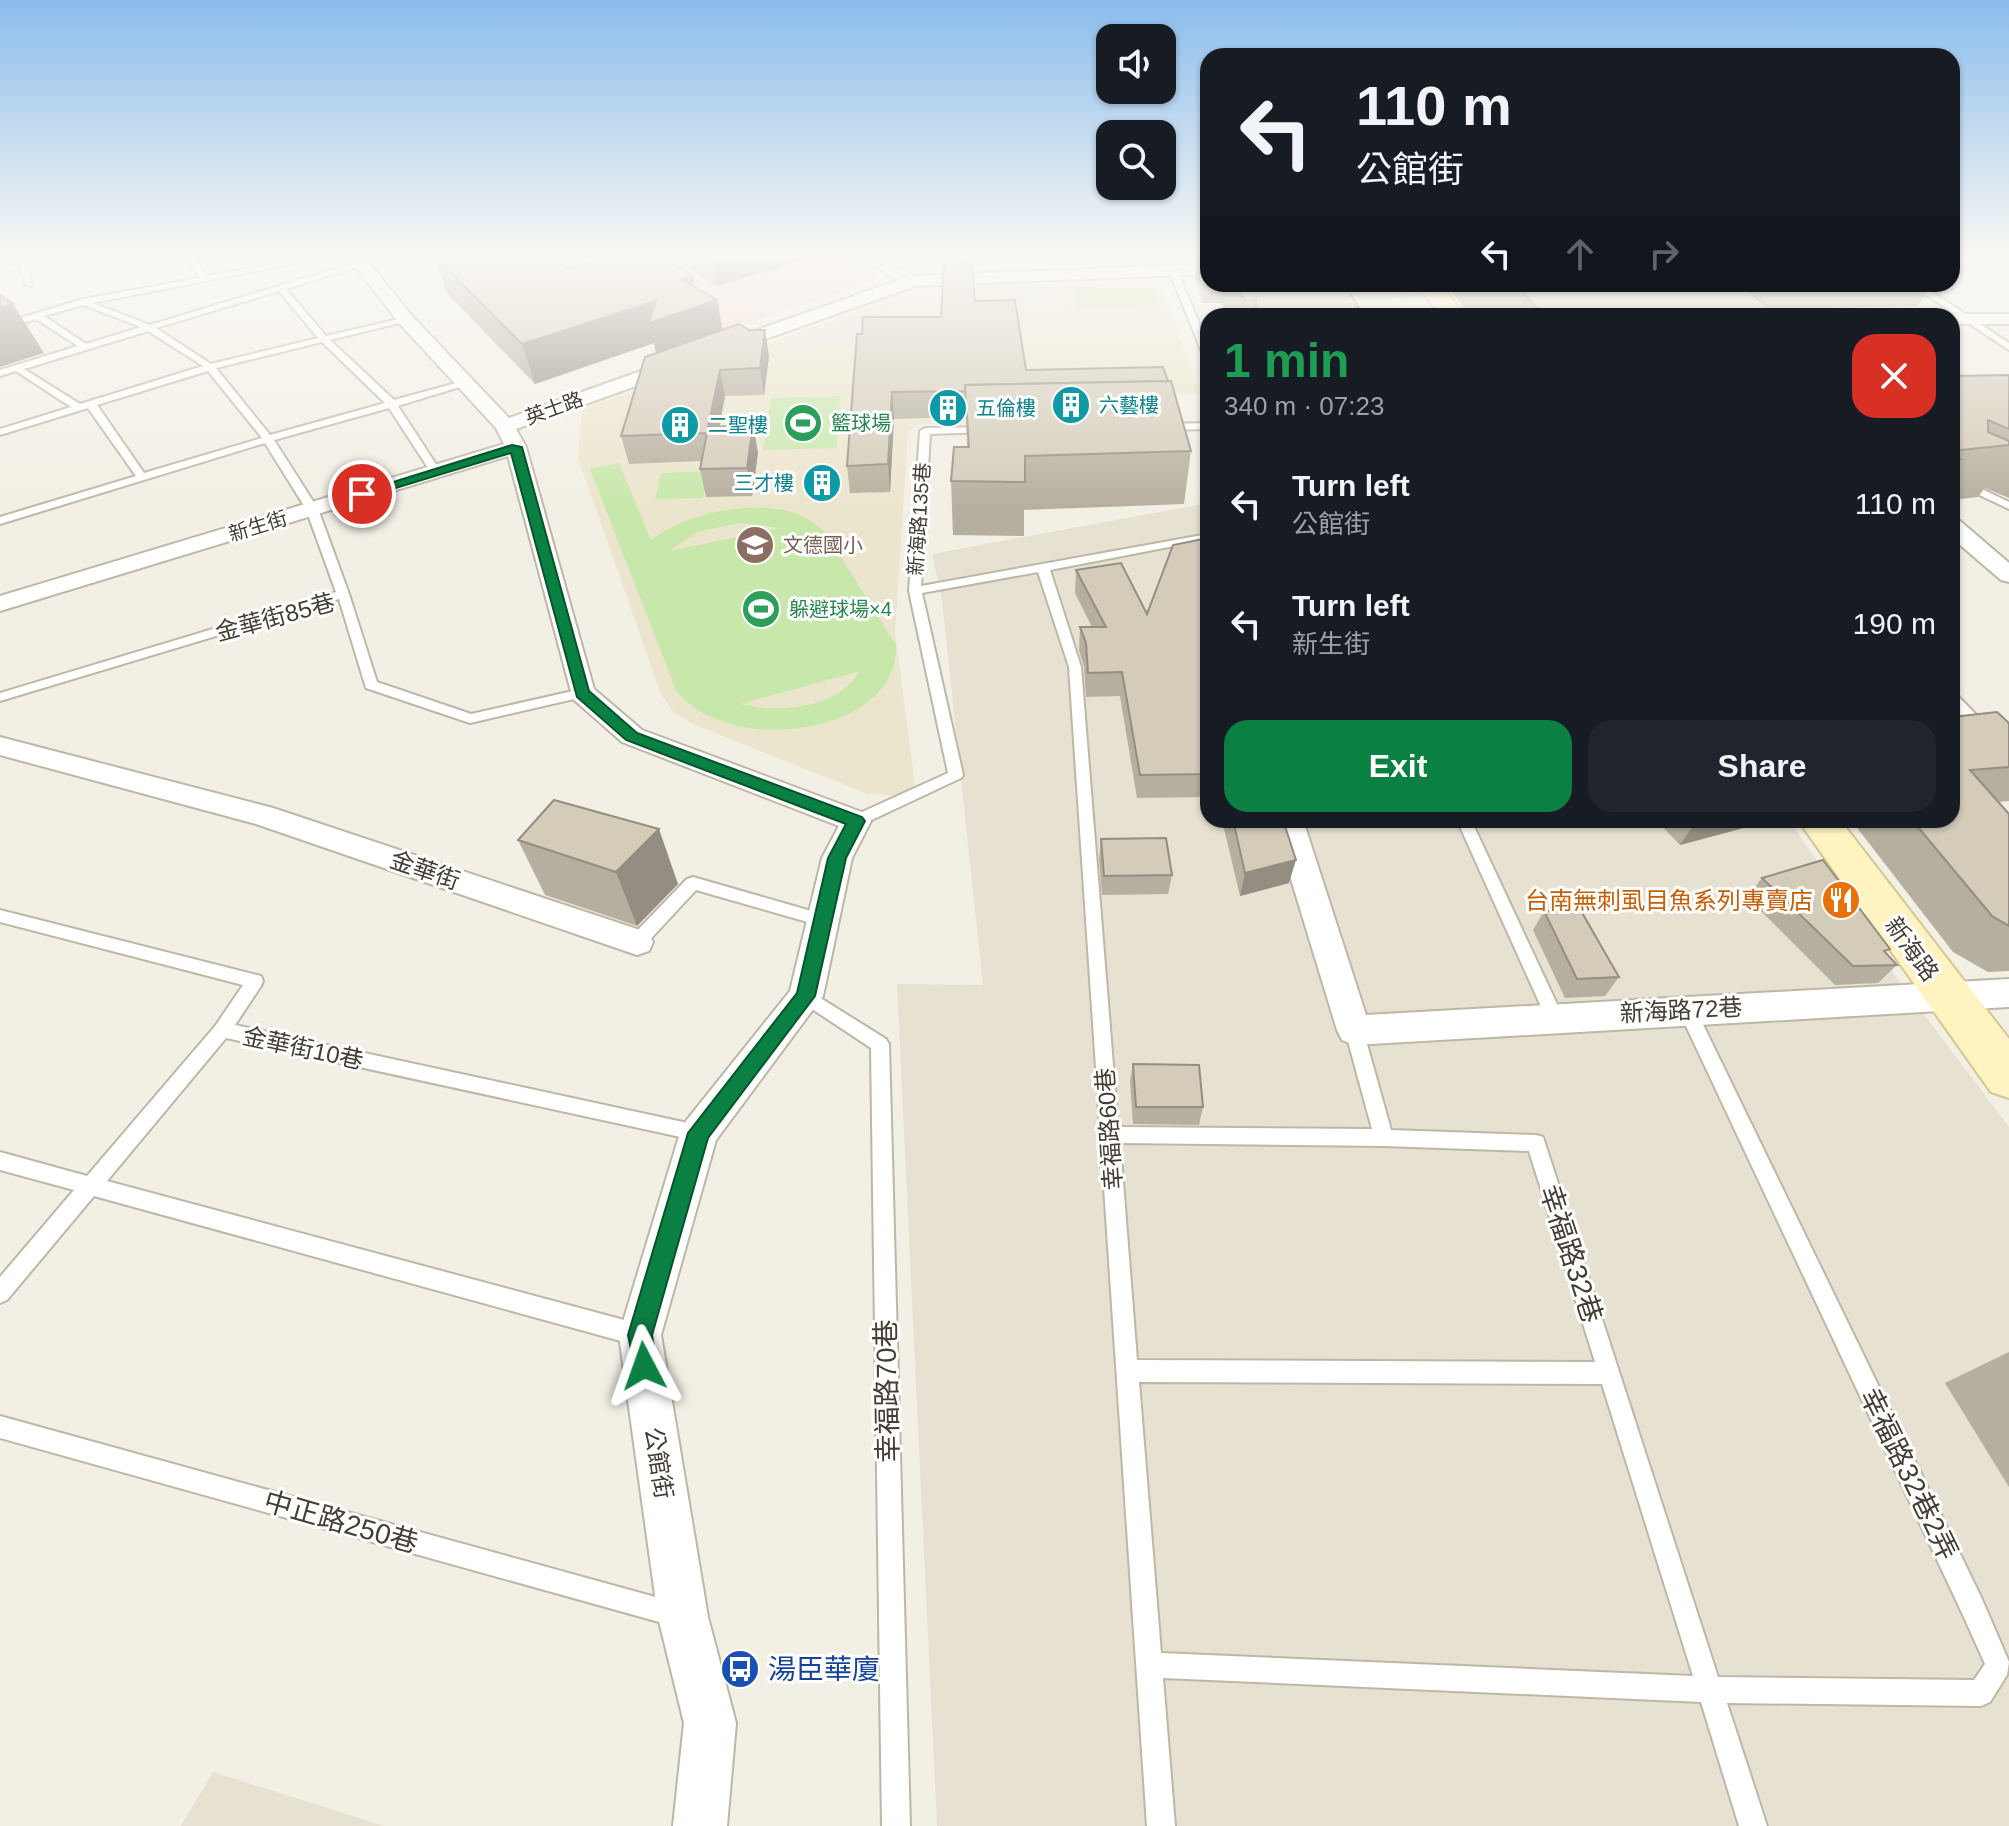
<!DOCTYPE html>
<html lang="en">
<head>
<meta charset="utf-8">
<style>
	body { margin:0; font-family:Helvetica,"Noto Sans TC",sans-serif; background:#20242c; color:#f1f3f6; height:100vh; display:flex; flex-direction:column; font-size:30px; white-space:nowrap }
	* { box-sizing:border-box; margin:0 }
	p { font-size:26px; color:#9ea1a6 }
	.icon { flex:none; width:44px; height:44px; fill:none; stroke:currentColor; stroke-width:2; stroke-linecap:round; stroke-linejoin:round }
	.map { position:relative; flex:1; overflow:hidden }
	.sheet { position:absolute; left:1200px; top:308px; width:760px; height:520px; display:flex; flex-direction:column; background:#171b24; border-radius:24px; box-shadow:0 2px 6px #0004 }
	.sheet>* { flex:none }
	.top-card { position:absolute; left:1200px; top:48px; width:760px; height:244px; border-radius:24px; box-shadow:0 2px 6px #0004; background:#171b24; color:#f1f3f6; overflow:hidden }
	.tools { position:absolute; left:1096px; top:24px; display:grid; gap:16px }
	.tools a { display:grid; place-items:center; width:80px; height:80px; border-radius:16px; background:#171b24; box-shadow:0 2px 6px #0004; font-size:40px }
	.pin { position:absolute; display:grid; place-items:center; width:68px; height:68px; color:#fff; margin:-34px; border:4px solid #fff; border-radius:50%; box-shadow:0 2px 8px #0007 }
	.me { position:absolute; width:88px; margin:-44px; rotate:356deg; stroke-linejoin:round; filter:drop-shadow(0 0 6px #0008) }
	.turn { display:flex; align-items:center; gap:28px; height:168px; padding:0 24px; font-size:36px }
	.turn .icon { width:104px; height:104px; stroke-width:2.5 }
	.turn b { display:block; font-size:56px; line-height:68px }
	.lanes { display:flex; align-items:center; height:76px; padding:0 24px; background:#0003; justify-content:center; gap:40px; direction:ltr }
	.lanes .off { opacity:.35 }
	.round { display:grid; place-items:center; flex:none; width:84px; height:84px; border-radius:24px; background:#20242c }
	.headline { display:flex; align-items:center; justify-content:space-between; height:136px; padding:0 24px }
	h1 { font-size:48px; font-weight:600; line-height:60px; color:#1e9e55 }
	.action { display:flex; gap:16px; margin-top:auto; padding:16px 24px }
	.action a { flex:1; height:92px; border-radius:24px; background:#0b8043; color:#fff; font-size:32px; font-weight:600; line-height:92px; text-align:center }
	.action a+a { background:#20242c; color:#f1f3f6 }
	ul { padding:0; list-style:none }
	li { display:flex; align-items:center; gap:24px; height:120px; padding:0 24px }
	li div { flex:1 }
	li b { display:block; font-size:30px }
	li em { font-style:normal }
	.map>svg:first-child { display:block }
	.residential { fill:#e6e1d1 }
	.education { fill:#ece5cd }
	.medical { fill:#f4dcd6 }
	.green { fill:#c8e8ab; fill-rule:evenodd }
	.parking { fill:#e3e1dc }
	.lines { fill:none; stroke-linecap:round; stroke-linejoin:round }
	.lane-casing { stroke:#beb7a6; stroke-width:4 }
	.street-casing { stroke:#beb7a6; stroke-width:4 }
	.secondary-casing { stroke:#d4c792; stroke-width:4 }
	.lane { fill:#fff; fill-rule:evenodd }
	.street { fill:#fff; fill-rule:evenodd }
	.secondary { fill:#fff4c1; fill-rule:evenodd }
	.wall { fill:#b6af9f }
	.shaded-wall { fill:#948e82 }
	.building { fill:#d4cbb9; stroke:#948e82; stroke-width:2 }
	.route { fill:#0b8043; stroke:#07532c; stroke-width:2 }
	.labels { text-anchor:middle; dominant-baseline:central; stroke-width:6; stroke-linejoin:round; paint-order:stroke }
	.far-culture-label { font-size:20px; fill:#0d838f; stroke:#fff; text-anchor:start }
	.far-street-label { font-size:20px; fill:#443f34; stroke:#fff }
	.far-leisure-label { font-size:20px; fill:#27864d; stroke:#fff; text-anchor:start }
	.far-education-label { font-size:20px; fill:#785e54; stroke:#fff; text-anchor:start }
	.street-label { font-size:24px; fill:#443f34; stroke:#fff }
	.food-label { font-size:24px; fill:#c56008; stroke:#fff; text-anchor:end }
	.near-street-label { font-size:28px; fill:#443f34; stroke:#fff }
	.near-transit-label { font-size:28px; fill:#164399; stroke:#fff; text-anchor:start }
</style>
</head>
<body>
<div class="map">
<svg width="2009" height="1826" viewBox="0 0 2009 1826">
	<rect width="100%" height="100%" fill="#f2efe4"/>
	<!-- residential -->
	<g class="residential">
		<polygon points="1208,503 1208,820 1789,820 1886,964 2009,1127 2009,1826 937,1826 897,984 983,985 942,600 932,554"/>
		<polygon points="213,1772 384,1826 181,1826"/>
	</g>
	<!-- education -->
	<g class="education">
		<polygon points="938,254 1208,254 1208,259 939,264"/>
		<polygon points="1145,282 1162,288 1200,394 1164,395 1156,421 928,424 916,425 908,433 895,633 915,784 904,796 868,794 695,725 674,713 661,694 578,458 582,409 888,301 942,301 972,286"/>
	</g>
	<!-- medical -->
	<polygon class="medical" points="540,254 830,254 879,279 683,344"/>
	<!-- green -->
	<g class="green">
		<polygon points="1153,288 1159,306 1077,307 1074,289"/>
		<polygon points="840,396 837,448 763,450 771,398"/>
		<path d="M619 463 651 540C692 509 783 490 824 531 833 540 840 555 847 567 864 593 880 619 896 645 900 737 725 757 676 690L590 469ZM740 523 780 528 670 551 697 532ZM860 671C839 708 779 714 741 704Z"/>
		<polygon points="708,471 703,498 655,499 661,473"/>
	</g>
	<!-- parking -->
	<g class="parking">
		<polygon points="1341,284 1397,284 1408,299 1351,300"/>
		<polygon points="1050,288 1052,301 1066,301 1068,313 983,314 1013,300 1012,289"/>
		<polygon points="884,308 879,339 857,346 779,349"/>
	</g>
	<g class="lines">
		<defs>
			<g id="lane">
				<polygon points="36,254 52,254 26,260 32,286 25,284 19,262 0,265 0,261"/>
				<polygon points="125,254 133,254 135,256 131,258"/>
				<path d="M184 254H192L207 276 328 254H344L93 303 150 325 361 261 364 265 286 289 326 336 408 317V321L330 340 394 400 467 380 472 383 398 406 441 472 440 474H432L389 408 274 440 318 509 349 594 377 682 471 714 582 689 587 690V696L470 723 366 688 339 599 0 701V693L336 592 306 509 265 443 0 524V517L136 476 88 408 0 435V429L71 407 16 371 0 376V370L78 346 36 319 0 330V324L83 299 200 278ZM279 291 318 338 211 364 156 328ZM83 305 141 327 86 344 44 316ZM148 331 203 366 80 404 24 369ZM322 342 385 403 270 435 216 368ZM208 371 262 438 144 473 97 405Z"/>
				<polygon points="1173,268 1177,270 1208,344 1208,358 1203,355 1169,270"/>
				<polygon points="1910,284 1920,284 2009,343 2009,350"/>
				<polygon points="1208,423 1208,429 1165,430 1160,427 1165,424"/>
				<path d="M985 427 990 430 989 432 930 434 921 586 1208 534V540H1205L1050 570 1081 667 1118 1127 1372 1129 1345 1030 1348 1025 1354 1023 1360 1025 1363 1030 1391 1130 1536 1135 1543 1137 1718 1677 1974 1680 1985 1664 1963 1615 1678 1009 1681 1004 1687 1002 1693 1004 1981 1597 2009 1662 2007 1675 1990 1702 1981 1706 1727 1703 1767 1826H1739L1701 1702 1163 1678 1175 1826H1147L1069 667 1038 572 922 593 963 775 961 778 861 825 856 826 849 821 851 817 948 773 909 591 920 431 925 428ZM1120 1143 1384 1146 1529 1151 1595 1362 1137 1360ZM1139 1382 1602 1384 1693 1676 1161 1653Z"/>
				<polygon points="1952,475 2009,502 2009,509 1952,482"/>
				<polygon points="1952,694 1957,695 2009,749 2009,762 2004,760 1952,706"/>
				<polygon points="1457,820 1471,820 1563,1017 1560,1022 1554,1024 1548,1022"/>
				<polygon points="693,877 825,915 831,917 833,921 831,925 825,927 696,890 643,947 631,947 629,942 631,937 687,879"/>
				<polygon points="0,910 261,976 263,981 261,986 235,1025 706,1127 708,1133 706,1139 699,1141 226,1038 107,1181 639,1324 646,1328 650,1335 646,1342 639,1346 94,1196 7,1300 0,1303 0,1277 74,1190 0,1170 0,1152 87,1176 216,1025 243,985 0,922"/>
				<polygon points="806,989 886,1039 889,1044 910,1826 882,1826 871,1048 800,1001 797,996 800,991"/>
				<polygon points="0,1416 677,1603 686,1606 689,1615 686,1624 677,1627 0,1438"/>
			</g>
			<g id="street">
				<polygon points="346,254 362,254 411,315 509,418 672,360 686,360 688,364 686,368 516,429 526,447 594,689 642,730 867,814 871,821 852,858 823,996 716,1140 661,1335 708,1617 736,1723 727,1826 673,1826 684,1723 658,1617 619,1335 680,1133 686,1121 790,991 822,858 839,826 622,742 573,699 508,456 0,611 0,596 504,444 496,428 399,323"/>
				<polygon points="851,254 871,254 916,276 1208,264 1208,274 915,286 732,351 720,351 717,347 720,343 899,280"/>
				<polygon points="1952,314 2009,314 2009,324 1952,324 1952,316 1945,316"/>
				<polygon points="1952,519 1960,521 2009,563 2009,582 2001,580 1952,538"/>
				<polygon points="0,737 273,808 649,933 653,942 649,951 637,955 256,824 0,755"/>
				<polygon points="1273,820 1303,820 1366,1015 2009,979 2009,1007 1354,1045 1342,1040 1337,1030"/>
			</g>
			<g id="secondary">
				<polygon points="1417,284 1440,284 1465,316 1441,316"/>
				<polygon points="1798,820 1840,820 2009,1039 2009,1098 1991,1092"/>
			</g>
		</defs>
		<!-- lane casing -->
		<use href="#lane" class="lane-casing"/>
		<!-- street casing -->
		<use href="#street" class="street-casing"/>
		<!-- secondary casing -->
		<use href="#secondary" class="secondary-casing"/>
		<!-- lane -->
		<use href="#lane" class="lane"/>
		<!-- street -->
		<use href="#street" class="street"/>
		<!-- secondary -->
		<use href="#secondary" class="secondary"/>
	</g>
	<!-- wall -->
	<g class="wall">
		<polygon points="664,254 802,254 803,260 717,286"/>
		<polygon points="943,254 1208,254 1208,284 1345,284 1364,316 1228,316 1221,303 1203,303 1195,278 1197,262 1189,262 1187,257 971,261 975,301 1026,370 1191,451 1184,504 1024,510 1024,536 953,535 951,481 967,447 966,417 894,419 890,492 850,493 847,466 941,317 944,270"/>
		<polygon points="434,256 696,287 717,300 723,330 769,356 764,395 725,396 719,427 753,425 758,453 752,496 706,497 700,469 701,461 629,464 621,436 656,353 654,343 535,384 447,293"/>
		<polygon points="1446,284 1931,284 1918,306 1770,309 1778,316 1488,316 1484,310 1466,311"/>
		<polygon points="2009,375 2009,498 1985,488 1978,497 1952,500 1952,376"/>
		<polygon points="1208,538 1208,797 1137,798 1120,696 1086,697 1084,667 1079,650 1080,627 1092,627 1075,593 1076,570 1147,614"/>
		<polygon points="1952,717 2009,723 2009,801 1998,802 2009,814 2009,971 1988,972 1953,952 1851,820 1952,820"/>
		<polygon points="1222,820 1283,820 1289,883 1240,896"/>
		<polygon points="1656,820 1765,820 1762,823 1680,845"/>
		<polygon points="1101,839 1172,875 1168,894 1102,895 1099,859"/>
		<polygon points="518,840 678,884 637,926 545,895"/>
		<polygon points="1762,878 1885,953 1897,965 1878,983 1835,985 1747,897"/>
		<polygon points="1544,911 1619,977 1605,996 1565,998 1533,930"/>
		<polygon points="1133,1064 1203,1107 1199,1125 1133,1124 1130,1081"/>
		<polygon points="2009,1352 2009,1487 1945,1383"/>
	</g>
	<!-- shaded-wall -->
	<g class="shaded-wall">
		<polygon points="711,254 802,254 803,260 717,286"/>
		<polygon points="693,276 699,306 717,300 724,339 658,362 654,343 535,384 522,344 681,279"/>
		<polygon points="13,304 44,353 0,367 0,308"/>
		<polygon points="765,330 769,356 764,395 760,368"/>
		<polygon points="720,370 725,396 714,455 708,427"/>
		<polygon points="892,392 894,419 890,492 888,464"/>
		<polygon points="753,425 758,453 752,496 747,468"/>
		<polygon points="1697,820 1765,820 1762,823 1680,845"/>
		<polygon points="659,829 678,884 637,926 616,872"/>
		<polygon points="1296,860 1289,883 1240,896 1245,873"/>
	</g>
	<!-- building -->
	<g class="building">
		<polygon points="435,254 546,254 570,269 625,254 655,254 693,276 681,279 717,300 649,323 656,301 522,344 434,256"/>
		<polygon points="1204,254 1208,254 1208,264"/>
		<polygon points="972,263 975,301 1015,300 1026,370 1163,367 1168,381 965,385 966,399 965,391 892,392 888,464 847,466 857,334 862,334 863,317 941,317 944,264"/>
		<polygon points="1236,284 1344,284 1364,316 1256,316 1256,300 1245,301"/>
		<polygon points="1516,284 1740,284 1778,316 1543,316"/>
		<polygon points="0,295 13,304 0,308"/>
		<polygon points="739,324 749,330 765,330 760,368 720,370 708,427 753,425 747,468 700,469 707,433 621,436 645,357"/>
		<polygon points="2009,375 2009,429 1988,420 1988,432 2009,441 2009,445 1952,451 1952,376"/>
		<polygon points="1171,381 1191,451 1025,456 1025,482 951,481 954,447 969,447 965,385"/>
		<polygon points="1952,453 1960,459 1952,459"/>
		<polygon points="1208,538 1208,774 1140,775 1122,672 1088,673 1086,643 1080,627 1106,627 1076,570 1121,563 1147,614 1173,545"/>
		<polygon points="1997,712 2009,723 2009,767 1970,770 2009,814 2009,926 1992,916 1912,820 1952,820 1952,717"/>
		<polygon points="554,800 659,829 616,872 518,840"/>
		<polygon points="1233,820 1283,820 1296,860 1245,873"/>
		<polygon points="1166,838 1172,875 1104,876 1101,839"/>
		<polygon points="1823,860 1890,949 1884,951 1897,965 1853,966 1762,878"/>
		<polygon points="1544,911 1581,911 1619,977 1577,979"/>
		<polygon points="1133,1064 1199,1065 1203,1107 1136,1107"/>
	</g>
	<!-- sky -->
	<linearGradient id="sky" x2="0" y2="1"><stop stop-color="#8abcec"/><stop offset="0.5" stop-color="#f9f8f3"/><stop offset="1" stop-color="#f9f8f3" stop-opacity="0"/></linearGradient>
	<rect width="2009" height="509" fill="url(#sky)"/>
	<!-- route -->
	<polygon class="route" points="512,445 522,447 589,691 637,733 862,817 865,821 846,858 815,996 708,1138 652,1335 657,1366 653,1375 644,1378 636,1375 628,1335 688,1133 797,993 828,858 846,824 626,740 577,697 511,453 366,497 355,494"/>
	<!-- icons -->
	<defs>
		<symbol id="building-disc" viewBox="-11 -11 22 22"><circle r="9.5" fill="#0f9aa8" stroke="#fff"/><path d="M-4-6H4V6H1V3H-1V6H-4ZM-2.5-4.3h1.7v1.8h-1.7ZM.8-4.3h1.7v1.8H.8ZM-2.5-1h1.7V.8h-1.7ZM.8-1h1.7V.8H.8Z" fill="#fff"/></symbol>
		<symbol id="stadium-disc" viewBox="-11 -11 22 22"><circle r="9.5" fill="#2e9e5b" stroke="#fff"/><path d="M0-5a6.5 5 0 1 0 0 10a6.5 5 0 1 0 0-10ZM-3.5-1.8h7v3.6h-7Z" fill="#fff"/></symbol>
		<symbol id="school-disc" viewBox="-11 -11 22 22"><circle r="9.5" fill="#8d6e63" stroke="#fff"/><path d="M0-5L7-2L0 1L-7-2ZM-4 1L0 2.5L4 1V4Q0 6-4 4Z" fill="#fff"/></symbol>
		<symbol id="restaurant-disc" viewBox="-11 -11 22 22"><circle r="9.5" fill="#e8710a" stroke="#fff"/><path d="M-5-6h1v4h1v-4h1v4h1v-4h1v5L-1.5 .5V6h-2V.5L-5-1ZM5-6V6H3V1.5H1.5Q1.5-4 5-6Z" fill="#fff"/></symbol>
		<symbol id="bus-disc" viewBox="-11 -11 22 22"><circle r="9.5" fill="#1a4fb4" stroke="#fff"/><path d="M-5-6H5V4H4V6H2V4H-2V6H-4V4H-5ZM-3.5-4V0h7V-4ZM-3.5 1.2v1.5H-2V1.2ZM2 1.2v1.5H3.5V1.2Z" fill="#fff"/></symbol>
	</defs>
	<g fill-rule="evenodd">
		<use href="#building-disc" x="1049" y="383" width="44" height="44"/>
		<use href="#building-disc" x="926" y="386" width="44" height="44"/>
		<use href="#stadium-disc" x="781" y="401" width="44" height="44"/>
		<use href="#building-disc" x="658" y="403" width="44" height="44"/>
		<use href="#building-disc" x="800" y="461" width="44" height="44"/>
		<use href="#school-disc" x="733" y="523" width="44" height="44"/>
		<use href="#stadium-disc" x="739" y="587" width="44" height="44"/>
		<use href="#restaurant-disc" x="1819" y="878" width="44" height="44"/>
		<use href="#bus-disc" x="718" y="1647" width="44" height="44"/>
	</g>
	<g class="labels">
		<!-- far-culture labels -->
		<g class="far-culture-label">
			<text x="1099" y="405">六藝樓</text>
			<text x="976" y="408">五倫樓</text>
			<text x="708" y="425">二聖樓</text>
			<text x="794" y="483" text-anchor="end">三才樓</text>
		</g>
		<!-- far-street labels -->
		<g class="far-street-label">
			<text transform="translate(554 408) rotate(-20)">英士路</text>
			<text transform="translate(919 519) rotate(-86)">新海路135巷</text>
			<text transform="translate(258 526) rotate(-17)">新生街</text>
		</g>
		<!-- far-leisure labels -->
		<g class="far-leisure-label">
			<text x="831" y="423">籃球場</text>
			<text x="789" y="609">躲避球場×4</text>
		</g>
		<!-- far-education labels -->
		<g class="far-education-label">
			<text x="783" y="545">文德國小</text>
		</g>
		<!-- street labels -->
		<g class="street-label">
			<text transform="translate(275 617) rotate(-15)">金華街85巷</text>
			<text transform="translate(425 870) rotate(19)">金華街</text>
			<text transform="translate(1912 949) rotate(54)">新海路</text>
			<text transform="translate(1681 1010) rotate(-3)">新海路72巷</text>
			<text transform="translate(303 1048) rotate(12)">金華街10巷</text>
			<text transform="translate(1109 1129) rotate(-94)">幸福路60巷</text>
			<text transform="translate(659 1463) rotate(81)">公館街</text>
		</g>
		<!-- food labels -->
		<g class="food-label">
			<text x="1813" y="900">台南無刺虱目魚系列專賣店</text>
		</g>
		<!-- near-street labels -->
		<g class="near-street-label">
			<text transform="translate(1571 1254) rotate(72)">幸福路32巷</text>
			<text transform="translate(887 1391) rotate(-91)">幸福路70巷</text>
			<text transform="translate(1909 1474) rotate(64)">幸福路32巷2弄</text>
			<text transform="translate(341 1522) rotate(16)">中正路250巷</text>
		</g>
		<!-- near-transit labels -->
		<g class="near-transit-label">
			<text x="768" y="1669">湯臣華廈</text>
		</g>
	</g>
</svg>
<div class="tools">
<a><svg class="icon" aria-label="sound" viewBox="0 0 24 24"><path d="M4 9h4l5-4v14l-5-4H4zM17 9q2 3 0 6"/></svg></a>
<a><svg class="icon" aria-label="search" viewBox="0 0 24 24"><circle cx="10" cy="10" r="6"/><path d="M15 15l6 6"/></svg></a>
</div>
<div class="pin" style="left:362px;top:494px;background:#d93025"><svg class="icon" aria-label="arrive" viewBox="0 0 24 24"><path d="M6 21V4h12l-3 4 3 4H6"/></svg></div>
<svg class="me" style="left:644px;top:1366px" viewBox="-20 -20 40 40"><path d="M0-17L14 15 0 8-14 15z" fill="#0b8043" stroke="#fff" stroke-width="4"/></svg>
<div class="top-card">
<div class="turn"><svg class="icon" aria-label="left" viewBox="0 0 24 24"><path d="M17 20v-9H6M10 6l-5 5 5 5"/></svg><div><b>110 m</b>公館街</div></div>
<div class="lanes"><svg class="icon" aria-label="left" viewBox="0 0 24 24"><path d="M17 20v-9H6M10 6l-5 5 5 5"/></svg><svg class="icon off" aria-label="ahead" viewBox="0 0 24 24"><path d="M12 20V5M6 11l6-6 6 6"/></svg><svg class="icon off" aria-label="right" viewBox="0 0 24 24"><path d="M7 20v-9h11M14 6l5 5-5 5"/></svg></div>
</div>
<section class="sheet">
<div class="headline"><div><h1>1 min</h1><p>340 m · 07:23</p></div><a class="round" style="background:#d93025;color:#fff"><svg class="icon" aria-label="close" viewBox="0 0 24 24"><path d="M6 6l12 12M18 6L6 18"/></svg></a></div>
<ul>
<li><svg class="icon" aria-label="left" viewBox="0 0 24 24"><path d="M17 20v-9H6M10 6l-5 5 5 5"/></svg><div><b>Turn left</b><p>公館街</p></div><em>110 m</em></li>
<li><svg class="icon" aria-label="left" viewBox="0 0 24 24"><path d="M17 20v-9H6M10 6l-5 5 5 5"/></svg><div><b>Turn left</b><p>新生街</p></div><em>190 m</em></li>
</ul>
<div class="action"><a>Exit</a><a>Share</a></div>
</section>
</div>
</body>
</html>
